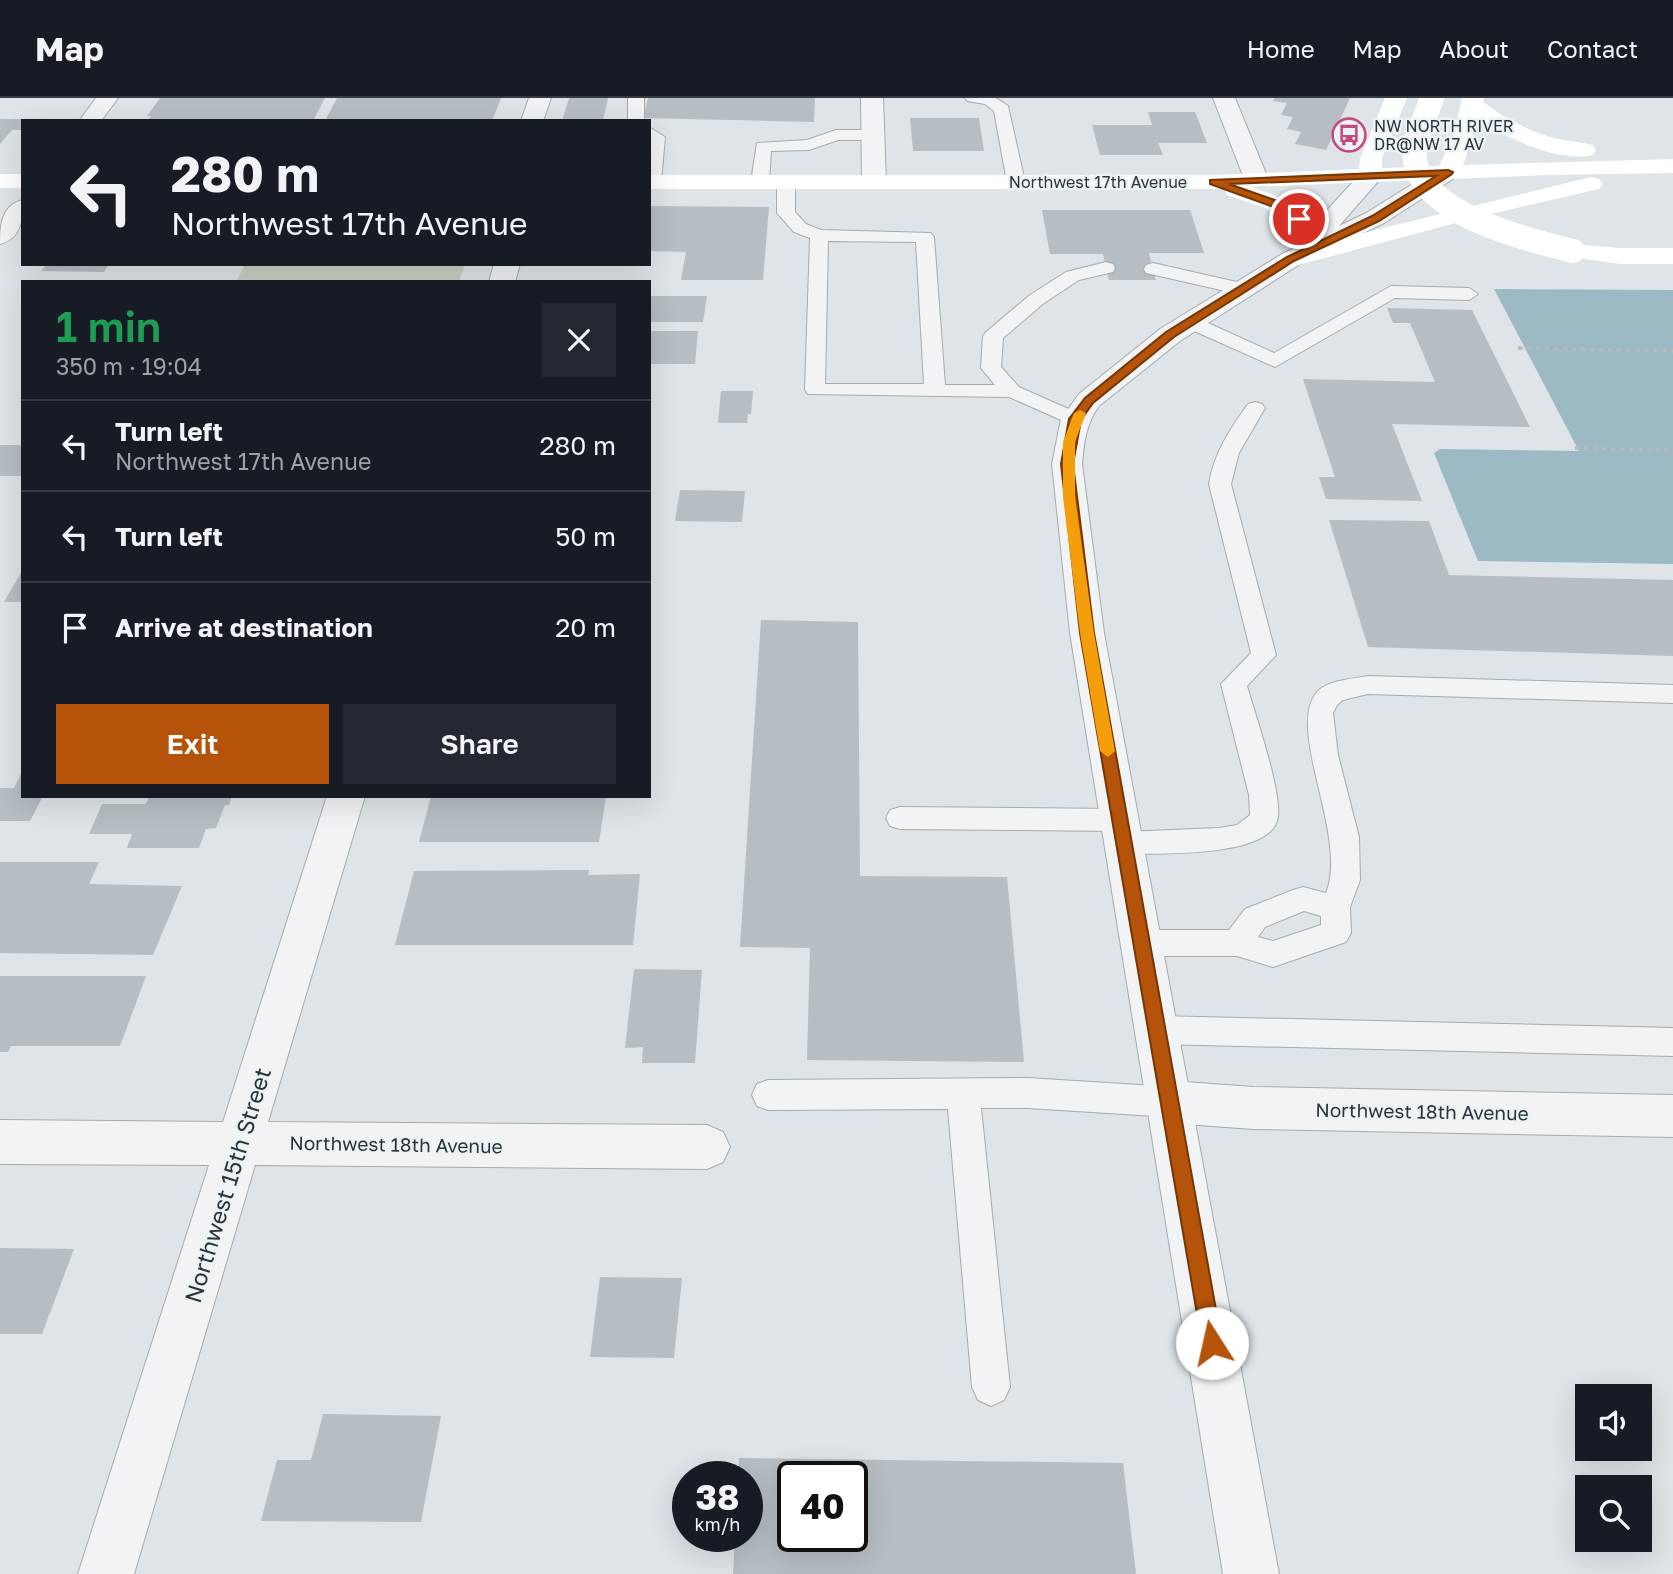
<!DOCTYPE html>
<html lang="en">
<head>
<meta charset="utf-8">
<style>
	body { margin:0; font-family:"Golos Text",sans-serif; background:#242831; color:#f1f3f6; height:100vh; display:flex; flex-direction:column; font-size:26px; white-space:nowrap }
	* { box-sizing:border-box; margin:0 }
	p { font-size:23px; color:#9ea1a6 }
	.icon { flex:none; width:38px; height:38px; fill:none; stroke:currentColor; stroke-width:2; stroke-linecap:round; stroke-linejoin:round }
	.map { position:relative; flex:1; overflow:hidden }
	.panel { position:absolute; left:21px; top:182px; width:630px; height:518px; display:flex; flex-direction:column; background:#171b24; border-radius:0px; box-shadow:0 7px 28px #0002 }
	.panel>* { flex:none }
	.banner { position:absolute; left:21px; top:21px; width:630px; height:147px; border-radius:0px; box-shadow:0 7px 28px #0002; background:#171b24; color:#f1f3f6; overflow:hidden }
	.tools { position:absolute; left:1575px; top:1286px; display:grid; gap:14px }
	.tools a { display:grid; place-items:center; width:77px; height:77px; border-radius:0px; background:#171b24; box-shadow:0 7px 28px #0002; font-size:35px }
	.speed { position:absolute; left:672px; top:1363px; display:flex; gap:14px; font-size:35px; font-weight:700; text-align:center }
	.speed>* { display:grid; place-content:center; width:91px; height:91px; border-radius:50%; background:#171b24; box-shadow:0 7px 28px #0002; line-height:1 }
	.speed small { font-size:18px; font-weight:400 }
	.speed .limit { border:4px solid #111; border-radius:10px; background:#fff; color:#111 }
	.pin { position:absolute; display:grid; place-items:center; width:60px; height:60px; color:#fff; margin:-30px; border:4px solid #fff; border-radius:50%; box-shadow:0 2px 7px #0007 }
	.me { position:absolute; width:77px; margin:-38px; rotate:350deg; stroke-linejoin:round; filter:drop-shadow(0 0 5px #0008) }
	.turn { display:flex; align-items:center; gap:24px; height:147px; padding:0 35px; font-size:32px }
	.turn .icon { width:91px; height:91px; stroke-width:2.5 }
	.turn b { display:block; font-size:49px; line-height:60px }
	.round { display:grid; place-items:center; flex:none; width:74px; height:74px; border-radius:0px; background:#242831 }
	.overview { display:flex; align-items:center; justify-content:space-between; height:119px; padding:0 35px }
	h1 { font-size:42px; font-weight:600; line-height:52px; color:#1e9e55 }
	.primary-button { display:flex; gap:14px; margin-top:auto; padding:14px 35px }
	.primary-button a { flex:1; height:80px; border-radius:0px; background:#b45309; color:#fff; font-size:28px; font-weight:600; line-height:80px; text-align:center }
	.primary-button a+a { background:#242831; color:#f1f3f6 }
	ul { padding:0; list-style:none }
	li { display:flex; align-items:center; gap:21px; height:91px; padding:0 35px; border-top:2px solid #363941 }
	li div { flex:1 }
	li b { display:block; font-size:26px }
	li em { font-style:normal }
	header { display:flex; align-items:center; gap:42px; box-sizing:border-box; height:98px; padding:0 35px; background:#171b24; border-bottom:2px solid #363941 }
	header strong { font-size:33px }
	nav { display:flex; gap:38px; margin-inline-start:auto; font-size:24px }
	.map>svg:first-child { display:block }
	.green { fill:#c8d0c0 }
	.water { fill:#9cbac4 }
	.building { fill:#b6bec3; fill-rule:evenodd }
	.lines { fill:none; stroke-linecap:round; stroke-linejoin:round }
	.service-casing { stroke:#a4acb0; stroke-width:2 }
	.minor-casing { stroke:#a4acb0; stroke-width:2 }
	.tertiary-casing { stroke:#a4acb0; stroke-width:2 }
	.path-far1 { stroke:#b5babe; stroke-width:2.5; stroke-dasharray:3.5 3.5; stroke-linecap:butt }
	.path { stroke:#b5babe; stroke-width:3.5; stroke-dasharray:4.5 4.5; stroke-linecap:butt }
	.service { fill:#f1f3f5; fill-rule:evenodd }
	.minor { fill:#f1f3f5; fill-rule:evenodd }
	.tertiary { fill:#f1f3f5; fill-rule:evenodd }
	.secondary { fill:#fff; fill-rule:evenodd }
	.secondary-bridge { stroke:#fff; stroke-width:24 }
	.route { fill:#b45309; stroke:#753606; stroke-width:2 }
	.slow { fill:#f59e0b }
	.labels { text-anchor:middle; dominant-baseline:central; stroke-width:5; stroke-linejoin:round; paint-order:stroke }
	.far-poi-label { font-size:16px; fill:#29353c; stroke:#edf2f4; text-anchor:start }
	.far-street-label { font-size:16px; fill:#29353c; stroke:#edf2f4 }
	.street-label { font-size:19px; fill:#29353c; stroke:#edf2f4 }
	.near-street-label { font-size:23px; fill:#29353c; stroke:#edf2f4 }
</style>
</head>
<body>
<header>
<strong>Map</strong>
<nav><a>Home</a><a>Map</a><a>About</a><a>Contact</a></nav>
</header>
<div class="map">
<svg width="1673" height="1476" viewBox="0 0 1673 1476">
	<rect width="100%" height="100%" fill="#dee4e7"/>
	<!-- green -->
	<polygon class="green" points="245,166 465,166 459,183 237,182"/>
	<!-- water -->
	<polygon class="water" points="1494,191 1673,192 1673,466 1478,463 1434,355 1440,351 1579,353"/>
	<!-- building -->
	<g class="building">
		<polygon points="160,0 325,0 313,23 147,23 151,18 147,18"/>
		<polygon points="337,0 501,0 492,23 325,23"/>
		<polygon points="569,0 608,0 603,23 562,23"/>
		<polygon points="648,0 815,0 814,24 643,20"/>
		<polygon points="1275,0 1350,0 1326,52 1295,46 1301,34 1287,31 1293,19 1281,17 1287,5 1273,3"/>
		<polygon points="1148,14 1195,14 1207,45 1158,45 1163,57 1100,57 1092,27 1152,27"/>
		<polygon points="910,20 979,20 984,53 913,53"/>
		<polygon points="0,21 23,21 23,32 12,32 0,46"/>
		<polygon points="649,108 769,109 763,182 681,182 686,154 649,153"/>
		<polygon points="1042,112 1190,112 1204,155 1149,155 1156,182 1109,182 1103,156 1050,156"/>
		<polygon points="47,166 109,166 104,174 41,173"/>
		<polygon points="649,198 707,198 703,224 649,224"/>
		<polygon points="1387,210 1472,212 1530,329 1392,326 1422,403 1326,401 1319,379 1335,379 1303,281 1435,284 1410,225 1393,225"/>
		<polygon points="649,233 698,233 695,266 649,266"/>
		<polygon points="721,293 753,293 751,316 748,316 747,325 718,325"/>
		<rect x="0" y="347" width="23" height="31"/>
		<polygon points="680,392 745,393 742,424 675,423"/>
		<polygon points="1329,422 1429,423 1449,477 1673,482 1673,558 1368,549"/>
		<polygon points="23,471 23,504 4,504"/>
		<polygon points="761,522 858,524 860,778 1007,779 1024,964 807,962 810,850 740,849"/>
		<polygon points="23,672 23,698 43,698 30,723 0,723 0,690 14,690"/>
		<polygon points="149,698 232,698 229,707 225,707 216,730 206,731 199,750 127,750 132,736 89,736 102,706 146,706"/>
		<polygon points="431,698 606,698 599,744 419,744"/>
		<polygon points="0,764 99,764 89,786 182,788 153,857 0,855"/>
		<polygon points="589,772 588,777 640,776 633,847 395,847 414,773"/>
		<polygon points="634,871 702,872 695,965 642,965 643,949 625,950"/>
		<polygon points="0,878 146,878 120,948 11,948 8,954 0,954"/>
		<polygon points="0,1150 74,1151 42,1236 0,1236"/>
		<polygon points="600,1179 682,1180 674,1260 590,1259"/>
		<polygon points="323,1316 441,1318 421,1424 261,1423 277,1362 311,1362"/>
		<path d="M739 1360 1123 1365 1136 1476H733L735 1438H747V1379H738ZM793 1379H852V1438H793Z"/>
	</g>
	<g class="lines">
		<defs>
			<g id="service">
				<rect x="628" y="0" width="16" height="23"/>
				<polygon points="965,0 996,0 1008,8 1025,84 1022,88 1010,88 1007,84 994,13 985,6 967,3"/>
				<polygon points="649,29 665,39 661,84 652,89 649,88"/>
				<polygon points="836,32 873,32 881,37 873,42 838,42 809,52 771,53 769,84 760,89 751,84 757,45 807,42"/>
				<path d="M786 80 795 85V114L806 126 821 132 931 135 934 139 945 287H995L981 270 983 238 986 234 1030 197 1066 174 1106 164 1113 166 1115 170 1113 174 1079 182 1044 205 1003 240 1001 269 1019 289 1082 317 1085 321 1082 325H1068L1009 299 808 296 805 292 810 140 794 134 777 115V85ZM828 143 916 144 924 286H825Z"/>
				<polygon points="1153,165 1250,187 1252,191 1243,197 1146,175 1144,171 1146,167"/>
				<polygon points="1391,188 1469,190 1478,196 1469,202 1395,200 1275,269 1183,228 1180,224 1183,220 1197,220 1274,255"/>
				<path d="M1255 304 1262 306 1265 310 1239 355 1231 386 1276 557 1247 588C1256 619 1281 691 1278 719 1273 761 1155 755 1124 756L1114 753 1110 745 1114 737 1124 734 1219 730 1237 727 1250 717 1249 697 1221 586 1251 555 1209 386C1214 355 1230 331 1248 306Z"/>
				<path d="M1368 578 1673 587V605L1368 596 1343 602 1337 607 1333 615 1338 657 1359 739 1360 782 1350 809 1351 835 1346 844 1273 869 1237 858H1143L1132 854 1128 845 1132 836 1143 832H1229L1245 811 1293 792 1303 789 1326 795C1349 740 1285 631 1317 594 1328 582 1352 581 1368 578ZM1304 813 1321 818V827L1273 843 1258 839 1265 829Z"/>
				<polygon points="900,709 1120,711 1130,714 1134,722 1130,730 1120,733 900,731 890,728 886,720 890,712"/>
				<polygon points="1158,918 1673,930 1673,958 1158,946 1147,942 1142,932 1147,922"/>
				<polygon points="1028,980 1171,989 1182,993 1187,1004 1182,1015 1171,1019 1028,1010 981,1010 1010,1289 1004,1302 991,1308 978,1302 972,1289 948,1011 768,1012 757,1008 752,997 757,986 768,982"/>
			</g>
			<g id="minor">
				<polygon points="96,0 118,0 101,23 79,23"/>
				<polygon points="529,0 551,0 543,23 521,23"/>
				<polygon points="861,0 883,0 886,85 882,90 866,90 862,85"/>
				<polygon points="1213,0 1235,0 1269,83 1265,88 1249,88 1245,83"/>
				<path d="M23 102C23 121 21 141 0 146 0 128 1 107 23 102Z"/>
				<polygon points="494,166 520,166 515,184 489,184"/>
				<polygon points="327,698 365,698 268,1024 707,1027 723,1034 730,1049 723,1064 707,1071 255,1067 134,1476 78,1476 209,1067 0,1066 0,1022 223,1024"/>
				<polygon points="1171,983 1253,989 1673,997 1673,1039 1253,1031 1171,1025 1155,1019 1149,1004 1155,989"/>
			</g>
			<path id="tertiary" d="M1448 67 1456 69 1460 74 1456 79 1384 125 1300 166 1180 243 1099 308C1086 326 1084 344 1082 366L1104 535 1279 1476H1223L1070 535 1052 366 1061 321 1079 296 1160 231 1282 156 1303 146 1301 142 1304 137 1362 74H1378L1382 79 1339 128 1366 115 1440 69Z"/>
		</defs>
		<!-- service casing -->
		<use href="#service" class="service-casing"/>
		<!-- minor casing -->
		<use href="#minor" class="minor-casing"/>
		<!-- tertiary casing -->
		<use href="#tertiary" class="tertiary-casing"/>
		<!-- path-far1 -->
		<polyline class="path-far1" points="1518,250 1524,250"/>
		<!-- path -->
		<g class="path">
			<polyline points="1518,250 1673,253"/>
			<polyline points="1575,350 1673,352"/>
		</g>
		<!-- service -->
		<use href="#service" class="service"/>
		<!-- minor -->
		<use href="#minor" class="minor"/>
		<!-- tertiary -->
		<use href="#tertiary" class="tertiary"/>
		<!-- secondary -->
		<g class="secondary">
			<path d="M1385 0H1407L1382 60V70L1439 68 1453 38 1462 0H1484L1483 4C1504 20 1528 33 1554 40 1567 43 1580 44 1593 47L1596 52 1593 57C1559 65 1506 40 1479 21L1463 67 1673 61V75L1548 77 1251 89C1288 101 1305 109 1322 145L1591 79 1599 81 1603 86 1599 91 1482 118 1291 169 1282 166 1278 161 1282 156 1302 150 1280 119 1263 109 1227 97 1224 91H649V77H1214L1359 71 1360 60Z"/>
			<rect x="0" y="76" width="23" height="14"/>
			<polygon points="1573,146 1620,150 1673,150 1673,166 1620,166 1564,158 1561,153 1564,148"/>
		</g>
		<!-- secondary-bridge -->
		<path class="secondary-bridge" d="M1432 0C1426 19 1412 42 1415 63 1424 117 1528 142 1573 153"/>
	</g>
	<!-- route -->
	<polygon class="route" points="1448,72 1453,74 1452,76 1379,123 1294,163 1174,239 1093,305 1081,322 1073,366 1094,535 1222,1245 1219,1253 1212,1256 1205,1253 1202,1245 1080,535 1061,366 1069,321 1085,300 1166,234 1287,159 1372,118 1436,78 1229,86 1283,105 1302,119 1302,123 1299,124 1276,110 1210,86 1210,82"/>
	<!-- slow -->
	<polygon class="slow" points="1080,312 1086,315 1075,344 1075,399 1094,535 1115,653 1108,659 1100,653 1080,535 1063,399 1063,344 1074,315"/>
	<!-- icons -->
	<defs>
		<symbol id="bus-ring" viewBox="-11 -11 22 22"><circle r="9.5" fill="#edf2f4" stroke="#c34c7c" stroke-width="1.5"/><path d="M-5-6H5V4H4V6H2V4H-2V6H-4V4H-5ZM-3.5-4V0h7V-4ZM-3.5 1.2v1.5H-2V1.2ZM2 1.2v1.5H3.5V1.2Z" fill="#c34c7c"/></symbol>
	</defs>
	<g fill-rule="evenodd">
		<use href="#bus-ring" x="1330" y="18" width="38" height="38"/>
	</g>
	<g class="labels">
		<!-- far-poi labels -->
		<g class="far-poi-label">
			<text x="1374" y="28">NW NORTH RIVER<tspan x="1374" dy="18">DR@NW 17 AV</tspan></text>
		</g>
		<!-- far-street labels -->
		<g class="far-street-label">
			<text x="1098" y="84">Northwest 17th Avenue</text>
		</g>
		<!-- street labels -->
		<g class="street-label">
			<text transform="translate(1422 1013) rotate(1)">Northwest 18th Avenue</text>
			<text transform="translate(396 1046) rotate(1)">Northwest 18th Avenue</text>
		</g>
		<!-- near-street labels -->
		<g class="near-street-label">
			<text transform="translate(227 1087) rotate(-73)">Northwest 15th Street</text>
		</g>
	</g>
</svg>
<div class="tools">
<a><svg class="icon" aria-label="sound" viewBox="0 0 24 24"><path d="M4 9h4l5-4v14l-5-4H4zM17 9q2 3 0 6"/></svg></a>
<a><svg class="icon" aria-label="search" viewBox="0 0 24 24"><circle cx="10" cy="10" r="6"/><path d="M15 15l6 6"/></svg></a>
</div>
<div class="speed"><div>38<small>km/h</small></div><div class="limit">40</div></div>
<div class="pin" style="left:1299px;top:121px;background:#d93025"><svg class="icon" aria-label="arrive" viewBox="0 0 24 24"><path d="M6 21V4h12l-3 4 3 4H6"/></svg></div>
<svg class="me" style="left:1212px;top:1245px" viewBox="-20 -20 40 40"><circle r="19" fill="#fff"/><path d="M0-13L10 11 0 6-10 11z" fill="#b45309"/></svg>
<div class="banner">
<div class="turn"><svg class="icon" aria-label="left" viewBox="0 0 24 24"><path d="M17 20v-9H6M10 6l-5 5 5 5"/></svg><div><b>280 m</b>Northwest 17th Avenue</div></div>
</div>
<section class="panel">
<div class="overview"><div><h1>1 min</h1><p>350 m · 19:04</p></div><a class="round"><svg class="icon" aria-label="close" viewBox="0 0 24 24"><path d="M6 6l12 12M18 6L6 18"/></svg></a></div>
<ul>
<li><svg class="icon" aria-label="left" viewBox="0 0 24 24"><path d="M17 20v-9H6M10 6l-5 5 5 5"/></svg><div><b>Turn left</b><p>Northwest 17th Avenue</p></div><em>280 m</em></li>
<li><svg class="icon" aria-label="left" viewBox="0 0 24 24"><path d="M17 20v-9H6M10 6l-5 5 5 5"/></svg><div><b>Turn left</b></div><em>50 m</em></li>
<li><svg class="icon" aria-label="arrive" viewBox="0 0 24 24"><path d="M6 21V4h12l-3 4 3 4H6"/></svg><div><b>Arrive at destination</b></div><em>20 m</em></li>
</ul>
<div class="primary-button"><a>Exit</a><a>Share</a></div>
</section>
</div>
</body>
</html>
